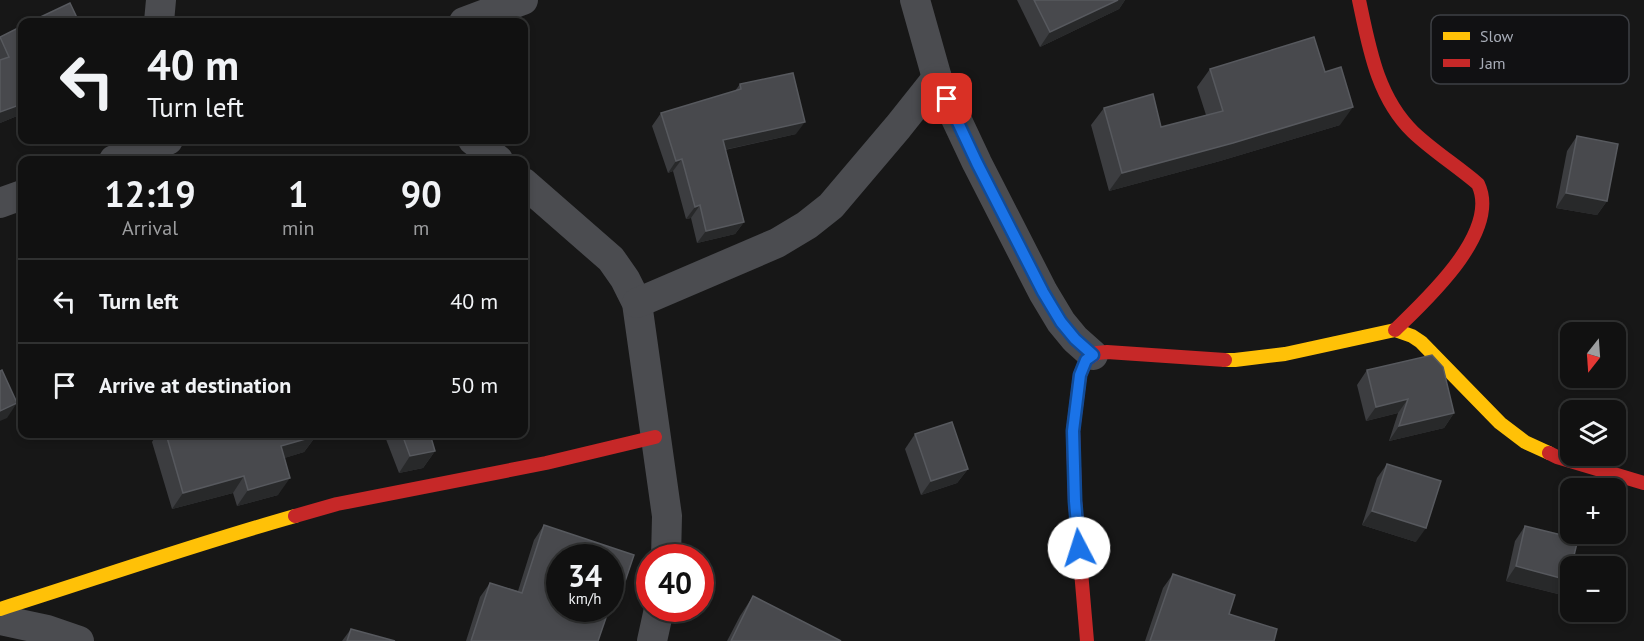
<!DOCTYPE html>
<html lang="en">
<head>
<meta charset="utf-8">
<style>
	body { margin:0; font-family:"PT Sans",sans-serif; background:#1a1a1a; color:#f1f3f6; height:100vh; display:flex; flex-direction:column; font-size:22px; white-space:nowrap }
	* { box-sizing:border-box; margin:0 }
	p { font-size:20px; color:#9c9d9f }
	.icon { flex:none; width:33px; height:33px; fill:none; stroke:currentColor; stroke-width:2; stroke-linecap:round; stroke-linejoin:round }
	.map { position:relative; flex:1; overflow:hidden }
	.drawer { position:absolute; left:18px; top:156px; width:510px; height:282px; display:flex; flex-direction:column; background:#111; border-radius:12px; box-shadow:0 3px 9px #0003,0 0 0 2px #303131 }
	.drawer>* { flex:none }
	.top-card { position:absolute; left:18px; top:18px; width:510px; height:126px; border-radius:12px; box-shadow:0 3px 9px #0003,0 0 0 2px #303131; background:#111; color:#f1f3f6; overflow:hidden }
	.needle { width:39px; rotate:197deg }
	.buttons { position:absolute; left:1560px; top:322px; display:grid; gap:12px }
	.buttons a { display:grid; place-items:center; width:66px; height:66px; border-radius:12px; background:#111; box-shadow:0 3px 9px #0003,0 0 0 2px #303131; font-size:30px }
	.speed { position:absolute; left:546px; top:544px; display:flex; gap:12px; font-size:30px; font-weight:700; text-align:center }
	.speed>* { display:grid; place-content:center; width:78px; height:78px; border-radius:50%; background:#111; box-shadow:0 3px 9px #0003,0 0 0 2px #303131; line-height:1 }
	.speed small { font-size:15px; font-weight:400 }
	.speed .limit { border:9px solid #d22; background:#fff; color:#111 }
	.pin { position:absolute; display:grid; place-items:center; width:51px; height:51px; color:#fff; margin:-26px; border-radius:12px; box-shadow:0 3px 9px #0006 }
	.me { position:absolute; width:66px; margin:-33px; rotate:355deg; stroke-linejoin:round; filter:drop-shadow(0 0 4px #0008) }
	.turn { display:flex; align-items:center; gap:21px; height:126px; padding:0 30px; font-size:27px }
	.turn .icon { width:78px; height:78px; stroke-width:2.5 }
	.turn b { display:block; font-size:42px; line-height:51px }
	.eta { display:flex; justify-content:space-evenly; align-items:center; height:102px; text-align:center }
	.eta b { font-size:36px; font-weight:800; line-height:42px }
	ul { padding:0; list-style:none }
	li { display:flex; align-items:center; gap:18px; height:84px; padding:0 30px; border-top:2px solid #303131 }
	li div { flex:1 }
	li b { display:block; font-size:22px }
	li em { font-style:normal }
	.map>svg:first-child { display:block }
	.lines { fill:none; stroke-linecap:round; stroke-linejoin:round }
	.street { stroke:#4b4c50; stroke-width:30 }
	.slow { stroke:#ffc107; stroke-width:14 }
	.jam { stroke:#c62828; stroke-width:14 }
	.wall { fill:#3c3d40 }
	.shaded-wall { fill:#28292a }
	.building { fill:#48494d; stroke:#57595e; stroke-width:1.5 }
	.route-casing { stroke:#114b97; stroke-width:15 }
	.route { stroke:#1a73e8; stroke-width:10 }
	.key { fill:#111113; stroke:#3e4045; stroke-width:1.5 }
	.key-label { font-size:16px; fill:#a8adb8 }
</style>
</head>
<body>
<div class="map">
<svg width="1644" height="641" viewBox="0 0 1644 641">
	<rect width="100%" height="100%" fill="#171717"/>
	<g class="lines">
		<!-- street -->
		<g class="street">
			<polyline points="915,0 937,78 977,163 1043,292 1061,322 1075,339 1093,355"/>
			<polyline points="159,22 161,0"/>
			<polyline points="464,22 523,0"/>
			<polyline points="473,140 498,160"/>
			<polyline points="114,160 168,140"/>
			<polyline points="524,183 611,259 625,279 637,303 667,516 666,558"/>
			<polyline points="0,203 22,195"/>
			<polyline points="637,303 777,243 807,225 831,206 898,127 937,78"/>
			<polyline points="0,620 47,630 79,641"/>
			<polyline points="652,641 659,609"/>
		</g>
		<!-- slow -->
		<g class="slow">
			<polyline points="1225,360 1235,360 1285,354 1395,330 1412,336 1421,342 1500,423 1525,442 1549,453"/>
			<path d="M0 609C98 578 196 544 295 516"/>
		</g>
		<!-- jam -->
		<g class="jam">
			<path d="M1359 0C1369 47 1377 97 1413 132 1433 151 1457 166 1478 184 1501 232 1426 300 1395 330"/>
			<polyline points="1549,453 1557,457 1644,483"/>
			<polyline points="295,516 337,504 546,463 655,437"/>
			<polyline points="1087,641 1075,501 1073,431 1080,375 1086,360 1097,353 1107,352 1225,360"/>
		</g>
	</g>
	<!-- wall -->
	<g class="wall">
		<polygon points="1017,0 1125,0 1119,9 1040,47"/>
		<polygon points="22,26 22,114 0,123 0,37"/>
		<polygon points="1210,69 1340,125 1220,161 1109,191 1091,125 1104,108 1161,127 1206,115 1197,87"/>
		<polygon points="740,84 796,134 725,150 744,222 735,234 697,243 691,218 686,219 673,171 668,173 652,126 661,113 735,91"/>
		<polygon points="1577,136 1607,201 1597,215 1556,208 1567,151"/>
		<polygon points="22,261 22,281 18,268"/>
		<polygon points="1367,370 1454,413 1444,428 1389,441 1398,413 1366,421 1357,385"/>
		<polygon points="157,434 315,434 316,436 304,452 284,458 278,495 237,506 233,493 172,509 152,442"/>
		<polygon points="384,434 430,434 435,451 423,468 399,473"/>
		<polygon points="915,434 968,469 957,483 921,495 905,449"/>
		<polygon points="1387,464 1416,542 1362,525 1377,478"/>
		<polygon points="544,525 608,616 607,615 598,641 466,641 480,597 490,583 518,591 534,540"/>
		<polygon points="1525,526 1568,580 1558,594 1506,581 1515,541"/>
		<polygon points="1173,574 1229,614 1274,641 1145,641 1163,588"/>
		<polygon points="753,596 841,641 727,641 740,616"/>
		<polygon points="351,629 395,641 342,641"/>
	</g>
	<!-- shaded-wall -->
	<g class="shaded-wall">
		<polygon points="1118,0 1125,0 1119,9 1040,47 1050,32"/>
		<polygon points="22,104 22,114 0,123 0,112"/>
		<polygon points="1353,107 1340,125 1220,161 1109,191 1122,173"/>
		<polygon points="805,122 796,134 714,152 723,140"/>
		<polygon points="682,159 673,171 668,173 676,161"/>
		<polygon points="1566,193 1607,201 1597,215 1556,208"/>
		<polygon points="700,205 691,218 686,219 695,207"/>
		<polygon points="744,222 735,234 697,243 706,231"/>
		<polygon points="1408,399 1398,413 1366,421 1376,407"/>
		<polygon points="17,403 7,418 0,421 0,411"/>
		<polygon points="1454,413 1444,428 1389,441 1399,426"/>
		<polygon points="316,436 304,452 269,463 281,446"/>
		<polygon points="435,451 423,468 399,473 410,456"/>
		<polygon points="968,469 957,483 921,495 931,481"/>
		<polygon points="244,476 233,493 172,509 183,493"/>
		<polygon points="290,478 278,495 237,506 248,490"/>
		<polygon points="1372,511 1426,528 1416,542 1362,525"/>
		<polygon points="1516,566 1568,580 1558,594 1506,581"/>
		<polygon points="612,599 618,602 608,616 602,614 605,609 610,609 610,602"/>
	</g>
	<!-- building -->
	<g class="building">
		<polygon points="1034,0 1118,0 1050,32"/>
		<polygon points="70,3 79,22 30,22"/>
		<polygon points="22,26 22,104 0,112 0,60 9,57 0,37"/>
		<polygon points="1314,37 1325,72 1341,67 1353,107 1233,143 1122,173 1104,108 1153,94 1161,127 1223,111 1210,69"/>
		<polygon points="793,73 805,122 723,140 744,222 706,231 700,205 695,207 682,159 676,161 661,113 741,89 740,84"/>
		<polygon points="1577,136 1618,144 1607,201 1566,193"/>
		<polygon points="1432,355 1443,367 1454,413 1399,426 1408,399 1376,407 1367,370"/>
		<polygon points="2,370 17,403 0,411 0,371"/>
		<polygon points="952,422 968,469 931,481 915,434"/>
		<polygon points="166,434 315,434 316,436 281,446 290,478 248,490 244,476 183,493"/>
		<polygon points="402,434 430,434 435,451 410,456"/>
		<polygon points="1387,464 1441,481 1426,528 1372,511"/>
		<polygon points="544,525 634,555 618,602 612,599 610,604 610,558 560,558 560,609 609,609 598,641 471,641 490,583 522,593"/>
		<polygon points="1525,526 1578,539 1568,580 1516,566"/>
		<polygon points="1173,574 1235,595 1229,614 1277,629 1274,641 1150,641"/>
		<polygon points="753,596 841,641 731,641"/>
		<polygon points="351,629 395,641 347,641"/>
	</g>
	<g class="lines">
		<defs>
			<polyline id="route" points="947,99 977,163 1043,292 1061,322 1075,339 1093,355 1086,360 1080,375 1073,431 1075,501 1079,548"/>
		</defs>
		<!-- route casing -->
		<use href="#route" class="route-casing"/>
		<!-- route -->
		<use href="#route" class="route"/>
	</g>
	<!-- legend -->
	<rect x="1431" y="15" width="198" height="69" rx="9" class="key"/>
	<rect x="1443" y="32" width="27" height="8" fill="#ffc107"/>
	<rect x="1443" y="59" width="27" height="8" fill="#c62828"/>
	<g class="key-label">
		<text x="1480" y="42">Slow</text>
		<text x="1480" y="69">Jam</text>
	</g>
</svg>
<div class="buttons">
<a><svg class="needle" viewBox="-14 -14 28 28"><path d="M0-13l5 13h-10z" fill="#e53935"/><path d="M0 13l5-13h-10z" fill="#9c9d9f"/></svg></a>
<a><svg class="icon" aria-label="layers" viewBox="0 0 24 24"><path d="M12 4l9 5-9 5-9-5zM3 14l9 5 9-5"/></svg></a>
<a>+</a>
<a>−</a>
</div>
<div class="speed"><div>34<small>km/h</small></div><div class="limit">40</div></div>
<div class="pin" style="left:947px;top:99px;background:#d93025"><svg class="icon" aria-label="arrive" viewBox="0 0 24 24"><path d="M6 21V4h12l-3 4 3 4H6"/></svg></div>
<svg class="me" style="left:1079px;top:548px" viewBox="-20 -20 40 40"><circle r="19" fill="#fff"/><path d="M0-13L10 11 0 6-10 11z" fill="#1a73e8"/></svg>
<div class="top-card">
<div class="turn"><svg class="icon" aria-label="left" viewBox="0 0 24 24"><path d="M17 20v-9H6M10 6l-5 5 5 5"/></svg><div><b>40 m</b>Turn left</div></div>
</div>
<section class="drawer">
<div class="eta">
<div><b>12:19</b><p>Arrival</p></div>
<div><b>1</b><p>min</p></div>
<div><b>90</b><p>m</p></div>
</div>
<ul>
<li><svg class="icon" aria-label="left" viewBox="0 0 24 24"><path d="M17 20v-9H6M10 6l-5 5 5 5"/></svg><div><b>Turn left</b></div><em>40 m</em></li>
<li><svg class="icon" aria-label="arrive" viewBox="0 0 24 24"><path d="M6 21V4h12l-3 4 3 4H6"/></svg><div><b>Arrive at destination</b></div><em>50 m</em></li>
</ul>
</section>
</div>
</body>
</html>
